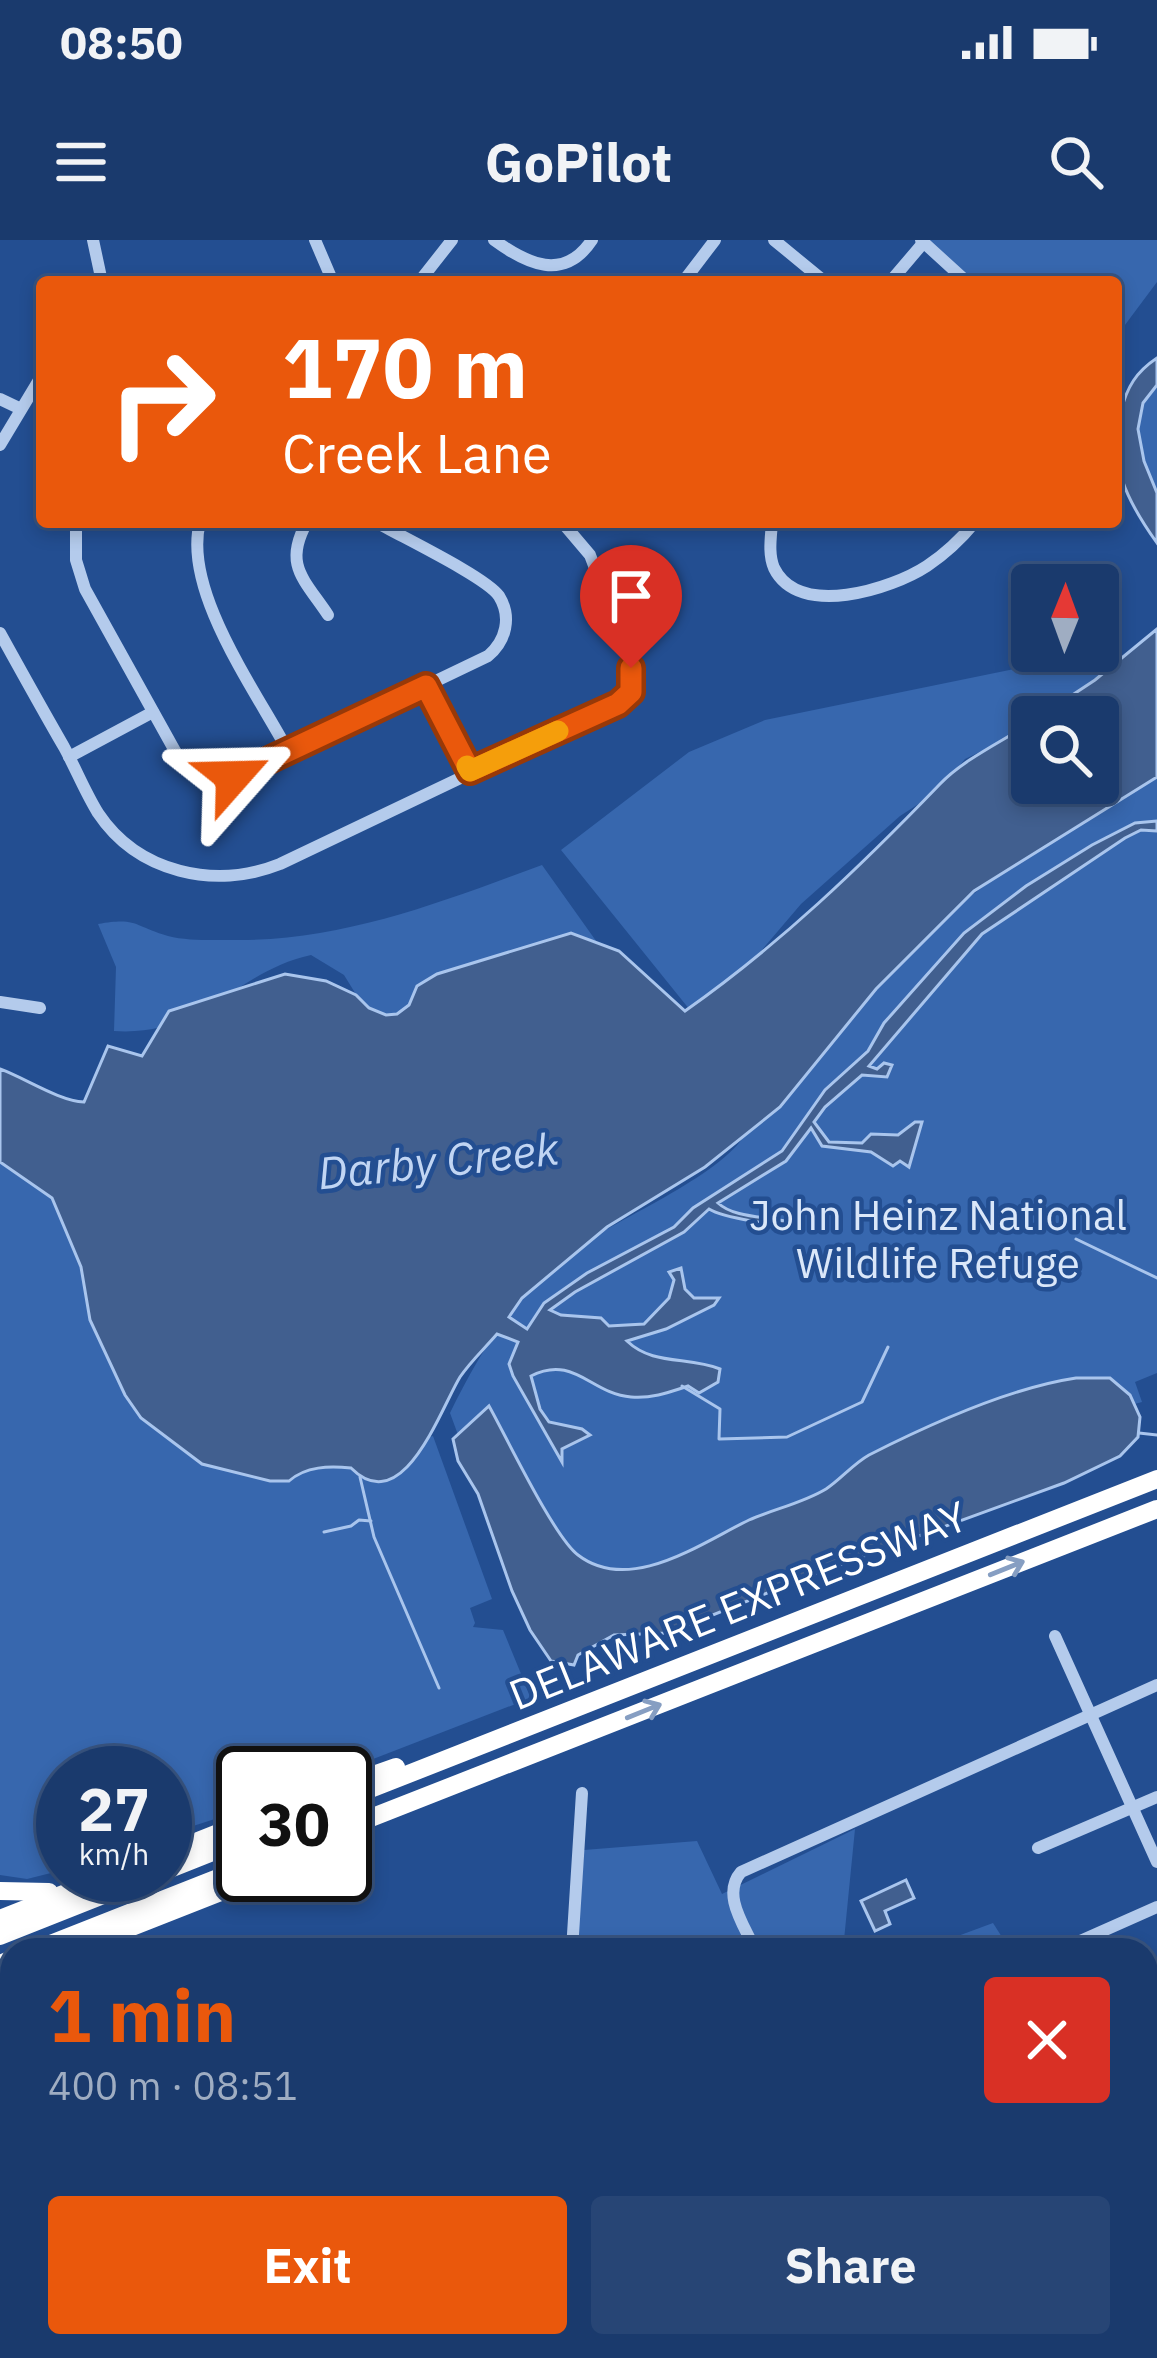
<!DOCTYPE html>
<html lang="en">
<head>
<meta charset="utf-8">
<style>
	body { margin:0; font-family:"IBM Plex Sans",sans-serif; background:#274575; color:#f1f3f6; height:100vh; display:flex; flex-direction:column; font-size:45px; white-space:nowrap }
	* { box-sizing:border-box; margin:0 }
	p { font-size:39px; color:#9fadc2 }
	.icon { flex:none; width:66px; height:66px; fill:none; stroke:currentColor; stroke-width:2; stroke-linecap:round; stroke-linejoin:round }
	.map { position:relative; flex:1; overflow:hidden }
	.side { position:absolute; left:0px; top:1698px; width:1158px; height:420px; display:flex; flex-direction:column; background:#1a3a6d; border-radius:36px 36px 0 0; box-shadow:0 6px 18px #0003,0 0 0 3px #385480 }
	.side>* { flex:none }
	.top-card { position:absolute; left:36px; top:36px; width:1086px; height:252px; border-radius:12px; box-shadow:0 6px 18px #0003,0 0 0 3px #385480; background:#ea580c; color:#fff; overflow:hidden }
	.needle { width:78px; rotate:1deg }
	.buttons { position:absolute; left:1011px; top:324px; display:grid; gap:24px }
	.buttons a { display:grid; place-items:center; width:108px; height:108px; border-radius:12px; background:#1a3a6d; box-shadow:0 6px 18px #0003,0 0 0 3px #385480; font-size:60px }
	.speed { position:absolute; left:36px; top:1506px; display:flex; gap:24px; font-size:60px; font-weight:700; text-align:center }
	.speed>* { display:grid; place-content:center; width:156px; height:156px; border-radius:50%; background:#1a3a6d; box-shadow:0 6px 18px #0003,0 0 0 3px #385480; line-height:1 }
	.speed small { font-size:30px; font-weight:400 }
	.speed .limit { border:6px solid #111; border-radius:18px; background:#fff; color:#111 }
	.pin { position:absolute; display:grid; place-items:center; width:102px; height:102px; color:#fff; margin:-123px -51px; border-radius:50% 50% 50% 0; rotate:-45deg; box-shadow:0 0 12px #0007 }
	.pin .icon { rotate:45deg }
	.me { position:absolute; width:132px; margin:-66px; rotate:65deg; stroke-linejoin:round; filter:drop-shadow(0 0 9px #0008) }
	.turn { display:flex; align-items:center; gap:42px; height:252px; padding:0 48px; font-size:54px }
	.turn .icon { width:156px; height:156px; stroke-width:2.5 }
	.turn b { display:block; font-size:84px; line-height:102px }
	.round { display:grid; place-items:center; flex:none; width:126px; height:126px; border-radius:12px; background:#274575 }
	.headline { display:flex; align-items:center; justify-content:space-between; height:204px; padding:0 48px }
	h1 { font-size:72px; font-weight:700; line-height:90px; color:#ea580c }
	.primary-button { display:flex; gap:24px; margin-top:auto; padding:24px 48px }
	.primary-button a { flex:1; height:138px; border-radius:12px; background:#ea580c; color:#fff; font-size:48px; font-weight:700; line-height:138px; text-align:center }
	.primary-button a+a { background:#274575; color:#f1f3f6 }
	.status { display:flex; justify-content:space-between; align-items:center; height:84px; padding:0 60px; background:#1a3a6d; direction:ltr }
	.status svg { height:33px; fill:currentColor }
	header { display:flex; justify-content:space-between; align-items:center; height:156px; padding:0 48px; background:#1a3a6d; font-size:54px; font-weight:700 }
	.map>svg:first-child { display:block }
	.green { fill:#3767ae }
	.water { fill:#415f8f; stroke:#a9c5ed; stroke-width:3 }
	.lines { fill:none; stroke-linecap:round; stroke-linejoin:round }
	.stream { stroke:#a9c5ed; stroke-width:3 }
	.minor { stroke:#b4cbec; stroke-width:12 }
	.major { stroke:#fafcff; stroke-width:15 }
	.highway { stroke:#fff; stroke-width:18 }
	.oneway { stroke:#869ec2 }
	.route-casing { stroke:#983908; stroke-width:30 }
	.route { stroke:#ea580c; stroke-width:21 }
	.slow { stroke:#f59e0b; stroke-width:21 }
	.labels { text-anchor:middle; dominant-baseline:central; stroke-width:9; stroke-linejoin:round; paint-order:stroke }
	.park-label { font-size:42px; fill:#dae7f9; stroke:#234e91 }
	.street-label { font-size:42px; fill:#fff; stroke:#234e91 }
	.water-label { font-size:45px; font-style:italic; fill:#c1d5f3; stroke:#234e91 }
</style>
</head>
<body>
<div class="status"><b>08:50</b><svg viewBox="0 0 49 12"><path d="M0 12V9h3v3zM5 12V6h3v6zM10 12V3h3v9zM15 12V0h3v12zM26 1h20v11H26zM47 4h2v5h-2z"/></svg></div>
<header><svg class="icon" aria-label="menu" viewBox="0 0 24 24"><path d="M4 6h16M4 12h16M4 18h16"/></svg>GoPilot<svg class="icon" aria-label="search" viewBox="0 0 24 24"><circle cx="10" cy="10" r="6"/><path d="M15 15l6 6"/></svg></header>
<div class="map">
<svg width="1157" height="2118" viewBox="0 0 1157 2118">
	<rect width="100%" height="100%" fill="#234e91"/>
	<!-- green -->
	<g class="green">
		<polygon points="921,0 1157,0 1157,42 1116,97 1116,42 967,42"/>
		<path d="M1157 145V253C1140 219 1126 174 1157 145Z"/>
		<path d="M1121 412C1101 438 1067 477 1032 477V487L965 519 940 550 900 576 801 664 749 725 694 775 561 610 689 512 765 480 1083 415Z"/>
		<path d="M1157 510V1133L1135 1142 1142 1162 1081 1178 637 1337 505 1323 450 1173C479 1113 516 1053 570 1012 612 981 722 936 745 894 749 887 750 877 752 868L961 663C1028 615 1091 561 1157 510Z"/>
		<path d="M542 625 668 802 378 790 344 735 311 715C236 731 203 797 114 791L116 727 98 684C138 677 133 686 168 696 187 701 212 700 232 700 341 702 442 662 542 625Z"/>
		<polygon points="0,904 426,1198 433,1196 492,1359 470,1368 475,1383 473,1387 503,1390 531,1458 337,1533 243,1533 243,1570 165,1595 165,1533 63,1533 63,1630 27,1639 0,1635"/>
		<polygon points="855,1589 843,1710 577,1710 584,1610 697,1601 722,1654"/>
		<polygon points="993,1683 1007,1705 995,1710 920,1710"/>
		<polygon points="0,2008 12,2008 12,2106 294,2106 293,2118 0,2118"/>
	</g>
	<!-- water -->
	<g class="water">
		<path d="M1157 118V145L1143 163 1138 189 1144 221 1157 253V303C1127 261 1107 223 1121 171 1127 147 1136 132 1157 118Z"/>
		<path d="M1157 389V537L974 651 876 749 780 867 705 927 607 987 522 1058 509 1077 527 1089 544 1063 587 1033 674 987 693 968 782 911 825 850 868 811 884 783 964 693 1026 646 1092 605 1135 583 1157 581V591L1141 590 1125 598 982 694 869 826 877 829 884 823 892 825 887 837 862 835 825 867 814 882 829 902 862 903 871 894 898 895 915 882H922L909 927 900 921 893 926 871 912 822 906 811 888 786 921 718 963C735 979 770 976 793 983 781 988 722 977 709 969L684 992 575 1052 550 1070 561 1075 601 1078 609 1086 644 1084 669 1058 674 1040 669 1032 681 1028 685 1049 694 1058H719L714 1065 666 1089 627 1101C653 1126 688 1116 720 1129L718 1142 699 1153 688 1146C670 1152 651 1159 631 1157 591 1154 574 1114 531 1136L540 1169 549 1182 582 1189 590 1195 562 1209V1222L513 1136 509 1124 518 1102 497 1094C485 1108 470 1122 460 1137 440 1170 403 1280 351 1228 329 1226 306 1226 289 1241H270L202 1224 141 1178 125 1155 90 1080 81 1027 52 958 0 922V829C25 838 59 861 84 862L108 806 142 816 169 771 285 734 326 741 356 755 369 768 386 775 397 774 409 765 417 746 437 734 571 693 619 711 685 771C779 705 861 626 940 544 964 519 1003 501 1032 482V543H1098V477H1039L1095 440Z"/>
		<path d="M1076 1138H1110L1130 1155 1140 1177 1138 1197 1120 1216 1064 1243 817 1333 668 1393 614 1395 578 1415 574 1425 551 1421 530 1390 512 1351 478 1254 458 1221 453 1199 489 1166C507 1198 554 1297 578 1315 630 1355 701 1303 749 1280 774 1269 803 1263 826 1249 841 1239 853 1224 869 1215 930 1184 1009 1148 1076 1138Z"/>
		<polygon points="906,1640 914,1658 885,1671 890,1684 875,1691 861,1661"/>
	</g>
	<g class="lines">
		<!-- stream -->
		<g class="stream">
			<polyline points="1076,999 1157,1038"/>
			<polyline points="682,1146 720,1169 719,1199 787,1197 862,1162 888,1107"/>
			<polyline points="1139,1193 1157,1195"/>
			<polyline points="360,1237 374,1297 439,1448"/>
			<polyline points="324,1292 351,1286 359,1280 371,1281"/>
		</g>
		<!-- minor -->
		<g class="minor">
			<polyline points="93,0 102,42"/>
			<polyline points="315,0 333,42"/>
			<path d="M494 0C527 24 564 42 592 0"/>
			<polyline points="774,0 825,42"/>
			<polyline points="921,0 967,42"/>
			<polyline points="419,42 452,0"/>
			<polyline points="683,42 715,0"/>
			<polyline points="890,42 924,2"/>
			<polyline points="0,159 21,169"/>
			<polyline points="0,205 42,135"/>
			<path d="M76 282V320L85 349 175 511C193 535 214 545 244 533L488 416C506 401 512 377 499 356 486 337 400 296 376 282"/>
			<path d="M200 282C182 350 256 451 288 511"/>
			<path d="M307 282C283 325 304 339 328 375"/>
			<path d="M772 282C771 297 768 314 774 328 799 379 892 349 927 326 945 314 961 299 975 282"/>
			<path d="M0 393C21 431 42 469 64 507 76 529 85 552 98 573 138 633 215 650 280 624L626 459 633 439 626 411 590 315 562 282"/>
			<polyline points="426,446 470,531"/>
			<polyline points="69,517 153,472"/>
			<polyline points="0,762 40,768"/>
			<polyline points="1055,1396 1157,1622"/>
			<polyline points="1038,1608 1157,1557"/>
			<polyline points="572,1710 582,1553"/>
			<path d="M755 1710C745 1686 721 1655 741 1632L1157 1445"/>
			<polyline points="1060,1710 1157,1667"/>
			<polyline points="1146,1784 1157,1779"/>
			<polyline points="1146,1895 1157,1890"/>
			<polyline points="1146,2007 1157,2002"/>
			<polyline points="1093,2106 1098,2118"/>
			<polyline points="354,2118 355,2106"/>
			<polyline points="447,2118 448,2106"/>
			<polyline points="542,2118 543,2106"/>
		</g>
		<!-- major -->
		<g class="major">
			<polyline points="1146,2041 1157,2033"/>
			<polyline points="1033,2118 1050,2106"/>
		</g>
		<!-- highway -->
		<g class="highway">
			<polyline points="345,1545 396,1527"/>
			<polyline points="345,1559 1157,1239"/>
			<polyline points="345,1588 1157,1269"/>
			<polyline points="165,1614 243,1583"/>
			<polyline points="165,1631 243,1600"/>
			<polyline points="0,1651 49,1652"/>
			<polyline points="0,1679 112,1635"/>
			<polyline points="0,1696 154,1635"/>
			<polyline points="35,1710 243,1628"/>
			<polyline points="73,1710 264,1635"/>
			<polyline points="0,1724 12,1719"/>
			<polyline points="0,1739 12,1734"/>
			<polyline points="0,1901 12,1875"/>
		</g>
	</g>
	<!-- one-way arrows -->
	<defs><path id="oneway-shaft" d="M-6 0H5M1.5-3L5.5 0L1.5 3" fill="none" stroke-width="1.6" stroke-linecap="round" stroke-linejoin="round" transform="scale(3)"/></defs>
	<g class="oneway">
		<use href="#oneway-shaft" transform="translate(1007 1328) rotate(-22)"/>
		<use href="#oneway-shaft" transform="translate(644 1471) rotate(-22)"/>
	</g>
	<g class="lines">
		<defs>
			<polyline id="route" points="233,537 426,446 470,531 618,464 631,452 631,428"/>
		</defs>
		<!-- route casing -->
		<use href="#route" class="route-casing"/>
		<!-- route -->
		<use href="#route" class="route"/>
		<!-- slow -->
		<polyline class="slow" points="467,526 470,531 558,491"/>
	</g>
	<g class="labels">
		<!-- park labels -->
		<g class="park-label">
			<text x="938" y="974">John Heinz National<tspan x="938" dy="48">Wildlife Refuge</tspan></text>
		</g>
		<!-- street labels -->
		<g class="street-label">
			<text transform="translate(738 1365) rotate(-22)">DELAWARE EXPRESSWAY</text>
		</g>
		<!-- water labels -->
		<g class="water-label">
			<text transform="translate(438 920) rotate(-6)">Darby Creek</text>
		</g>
	</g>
</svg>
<div class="buttons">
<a><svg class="needle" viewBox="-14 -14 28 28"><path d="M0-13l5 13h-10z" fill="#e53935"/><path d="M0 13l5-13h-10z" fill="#9fadc2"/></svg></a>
<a><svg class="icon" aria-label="search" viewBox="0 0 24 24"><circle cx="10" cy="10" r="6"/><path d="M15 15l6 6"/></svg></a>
</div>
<div class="speed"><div>27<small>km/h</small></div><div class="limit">30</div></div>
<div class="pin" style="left:631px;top:428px;background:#d93025"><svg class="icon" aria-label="arrive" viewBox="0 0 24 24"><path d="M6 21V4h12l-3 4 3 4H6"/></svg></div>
<svg class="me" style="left:233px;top:537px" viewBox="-20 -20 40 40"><path d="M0-17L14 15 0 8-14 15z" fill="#ea580c" stroke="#fff" stroke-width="4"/></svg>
<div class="top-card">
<div class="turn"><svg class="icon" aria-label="right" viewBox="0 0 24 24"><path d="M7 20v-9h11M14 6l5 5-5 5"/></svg><div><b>170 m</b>Creek Lane</div></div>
</div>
<section class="side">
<div class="headline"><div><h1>1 min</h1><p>400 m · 08:51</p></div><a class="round" style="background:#d93025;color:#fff"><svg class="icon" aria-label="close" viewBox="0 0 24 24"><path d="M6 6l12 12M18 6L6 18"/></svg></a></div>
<div class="primary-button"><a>Exit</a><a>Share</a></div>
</section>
</div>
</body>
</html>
